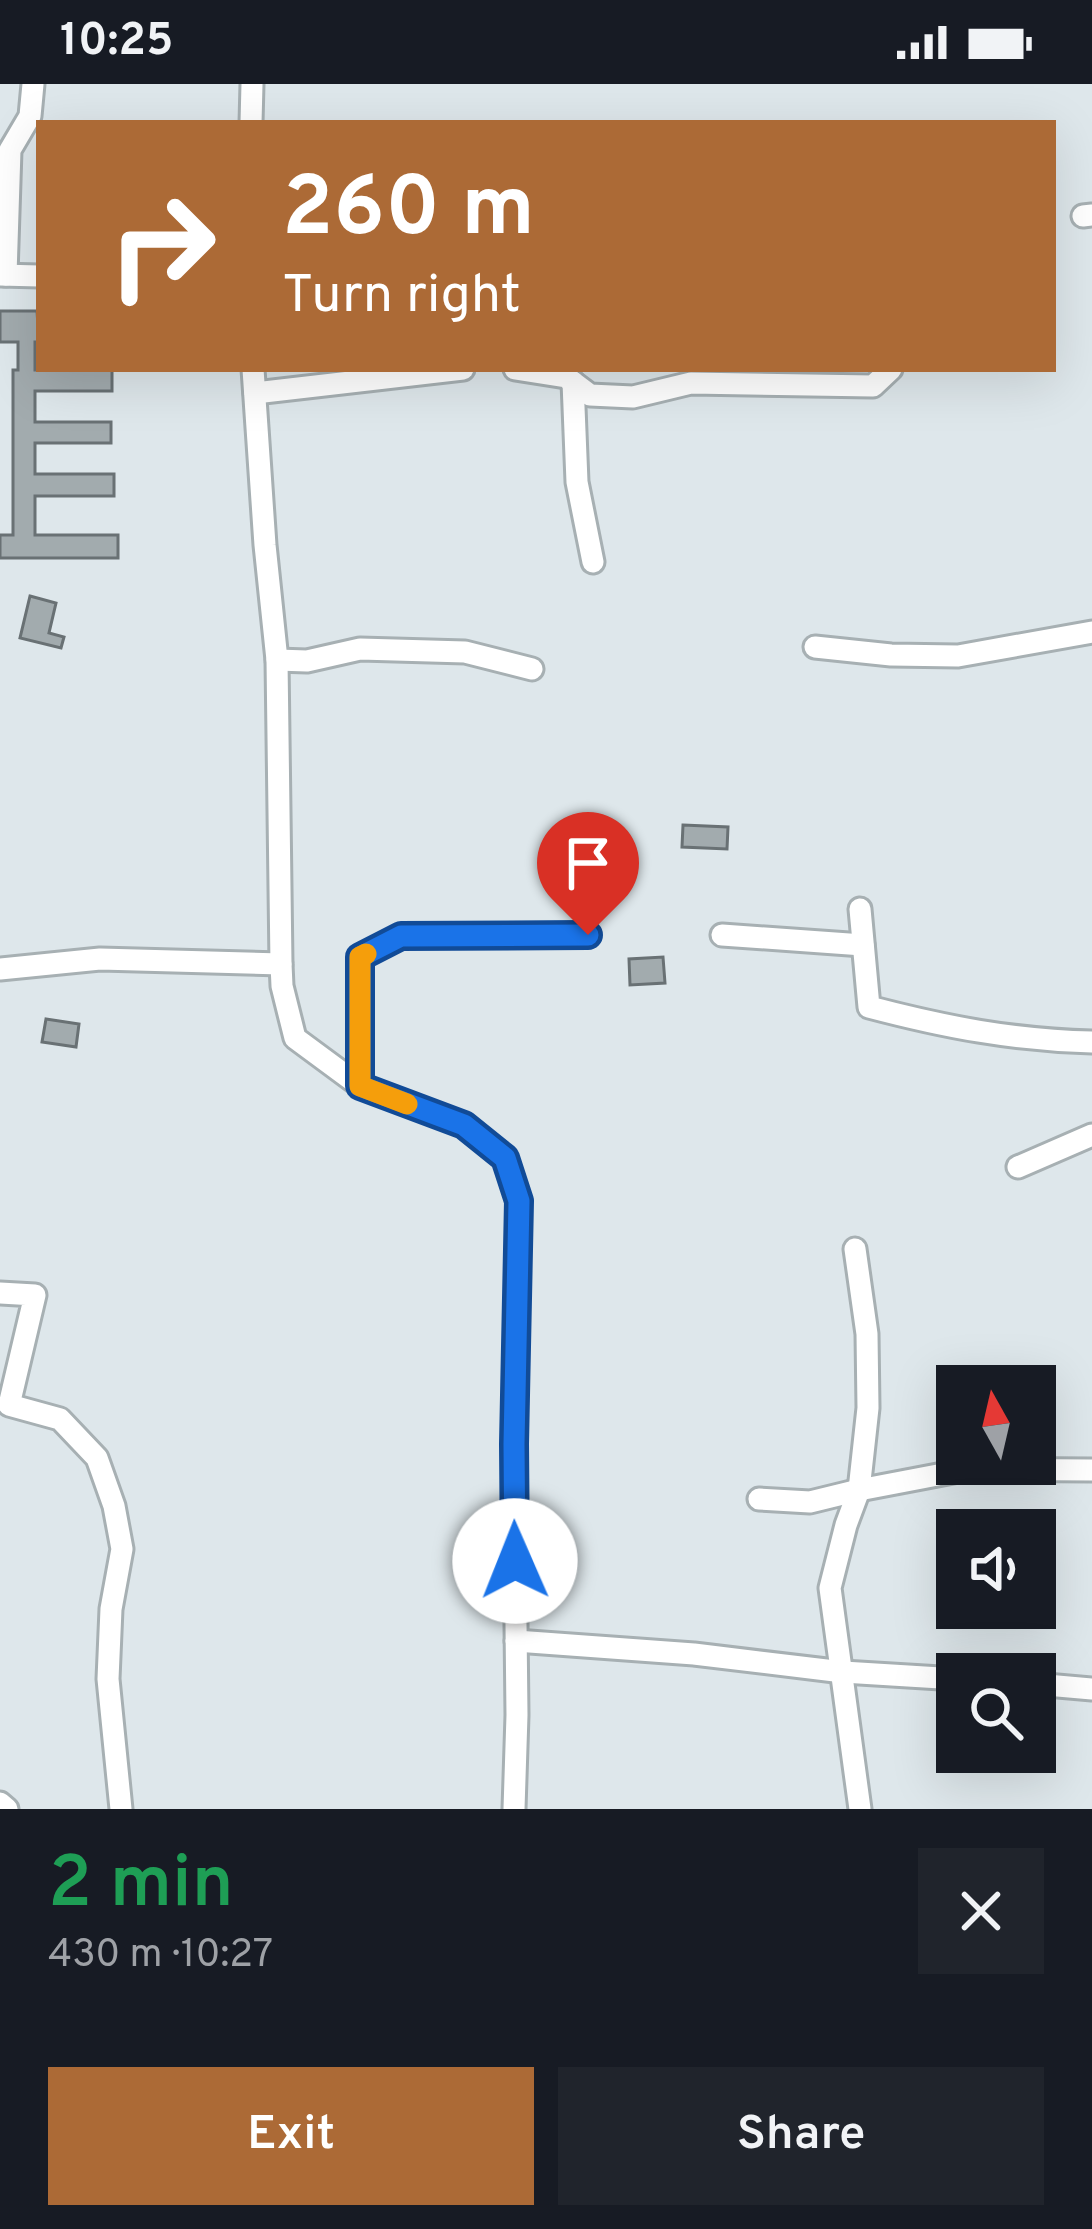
<!DOCTYPE html>
<html lang="en">
<head>
<meta charset="utf-8">
<style>
	body { margin:0; font-family:Overpass,sans-serif; background:#20242c; color:#f1f3f6; height:100vh; display:flex; flex-direction:column; font-size:45px; white-space:nowrap }
	* { box-sizing:border-box; margin:0 }
	p { font-size:39px; color:#9ea1a6 }
	.icon { flex:none; width:66px; height:66px; fill:none; stroke:currentColor; stroke-width:2; stroke-linecap:round; stroke-linejoin:round }
	.map { position:relative; height:1725px; overflow:hidden }
	.sheet { display:flex; flex-direction:column; background:#171b24; flex:1 }
	.sheet>* { flex:none }
	.guide { position:absolute; left:36px; top:36px; width:1020px; height:252px; border-radius:0px; box-shadow:0 12px 48px #0002; background:#ac6a36; color:#fff; overflow:hidden }
	.needle { width:78px; rotate:352deg }
	.fabs { position:absolute; left:936px; top:1281px; display:grid; gap:24px }
	.fabs a { display:grid; place-items:center; width:120px; height:120px; border-radius:0px; background:#171b24; box-shadow:0 12px 48px #0002; font-size:60px }
	.pin { position:absolute; display:grid; place-items:center; width:102px; height:102px; color:#fff; margin:-123px -51px; border-radius:50% 50% 50% 0; rotate:-45deg; box-shadow:0 0 12px #0007 }
	.pin .icon { rotate:45deg }
	.me { position:absolute; width:132px; margin:-66px; rotate:359deg; stroke-linejoin:round; filter:drop-shadow(0 0 9px #0008) }
	.turn { display:flex; align-items:center; gap:42px; height:252px; padding:0 48px; font-size:54px }
	.turn .icon { width:156px; height:156px; stroke-width:2.5 }
	.turn b { display:block; font-size:84px; line-height:102px }
	.round { display:grid; place-items:center; flex:none; width:126px; height:126px; border-radius:0px; background:#20242c }
	.summary { display:flex; align-items:center; justify-content:space-between; height:204px; padding:0 48px }
	h1 { font-size:72px; font-weight:600; line-height:90px; color:#1e9e55 }
	.action { display:flex; gap:24px; margin-top:auto; padding:24px 48px }
	.action a { flex:1; height:138px; border-radius:0px; background:#ac6a36; color:#fff; font-size:48px; font-weight:600; line-height:138px; text-align:center }
	.action a+a { background:#20242c; color:#f1f3f6 }
	.status { display:flex; justify-content:space-between; align-items:center; height:84px; padding:0 60px; background:#171b24; direction:ltr }
	.status svg { height:33px; fill:currentColor }
	.map>svg:first-child { display:block }
	.building { fill:#a2abae; stroke:#697174; stroke-width:3 }
	.lines { fill:none; stroke-linecap:round; stroke-linejoin:round }
	.minor-casing { stroke:#a7b0b3; stroke-width:27 }
	.minor { stroke:#fff; stroke-width:21 }
	.route-casing { stroke:#114b97; stroke-width:30 }
	.route { stroke:#1a73e8; stroke-width:21 }
	.slow { stroke:#f59e0b; stroke-width:21 }
</style>
</head>
<body>
<div class="status"><b>10:25</b><svg viewBox="0 0 49 12"><path d="M0 12V9h3v3zM5 12V6h3v6zM10 12V3h3v9zM15 12V0h3v12zM26 1h20v11H26zM47 4h2v5h-2z"/></svg></div>
<div class="map">
<svg width="1092" height="1725" viewBox="0 0 1092 1725">
	<rect width="100%" height="100%" fill="#dee7eb"/>
	<!-- building -->
	<g class="building">
		<polygon points="0,227 37,227 39,258 35,258 35,286 112,286 112,307 35,307 35,338 111,338 111,359 35,359 35,390 114,390 114,412 35,412 35,451 118,451 118,474 0,474 0,451 13,451 13,286 18,286 18,258 0,258"/>
		<polygon points="30,512 56,519 49,549 64,553 61,564 20,554"/>
		<polygon points="683,741 728,743 727,765 682,763"/>
		<polygon points="663,873 665,899 630,901 629,875"/>
		<polygon points="46,935 79,940 76,963 42,958"/>
	</g>
	<g class="lines">
		<defs>
			<g id="minor">
				<polyline points="251,39 252,0"/>
				<polyline points="1083,132 1092,131"/>
				<polyline points="0,191 39,192"/>
				<polyline points="6,191 10,66 30,32 33,0"/>
				<polyline points="253,285 265,461 277,576 281,880 282,902 295,954 360,1002 463,1041 505,1074 519,1117 514,1360 517,1631 514,1725"/>
				<polyline points="515,285 566,293 590,311 633,313 691,299 873,302 891,285"/>
				<polyline points="573,298 577,398 593,478"/>
				<polyline points="255,309 463,285"/>
				<polyline points="815,563 891,571 958,572 1092,548"/>
				<polyline points="277,576 307,577 360,565 465,568 532,585"/>
				<path d="M860 825 869 923C945 943 1013 956 1092 958"/>
				<polyline points="722,851 863,861"/>
				<polyline points="0,885 100,875 281,880"/>
				<polyline points="360,1002 360,873 401,852 588,851"/>
				<polyline points="1018,1083 1092,1051"/>
				<polyline points="855,1165 867,1250 868,1324 859,1406 846,1441 830,1504 860,1725"/>
				<polyline points="0,1209 35,1211 9,1321 60,1335 97,1374 114,1422 122,1465 111,1525 108,1595 121,1725"/>
				<polyline points="759,1415 810,1418 859,1406 969,1385 1092,1386"/>
				<polyline points="516,1557 694,1570 843,1588 957,1595"/>
				<polyline points="1035,1600 1092,1605"/>
				<polyline points="0,1719 7,1725"/>
			</g>
		</defs>
		<!-- minor casing -->
		<use href="#minor" class="minor-casing"/>
		<!-- minor -->
		<use href="#minor" class="minor"/>
	</g>
	<g class="lines">
		<defs>
			<polyline id="route" points="515,1477 514,1360 519,1117 505,1074 464,1041 360,1002 360,873 401,852 588,851"/>
		</defs>
		<!-- route casing -->
		<use href="#route" class="route-casing"/>
		<!-- route -->
		<use href="#route" class="route"/>
		<!-- slow -->
		<polyline class="slow" points="366,870 360,873 360,1002 407,1020"/>
	</g>
</svg>
<div class="fabs">
<a><svg class="needle" viewBox="-14 -14 28 28"><path d="M0-13l5 13h-10z" fill="#e53935"/><path d="M0 13l5-13h-10z" fill="#9ea1a6"/></svg></a>
<a><svg class="icon" aria-label="sound" viewBox="0 0 24 24"><path d="M4 9h4l5-4v14l-5-4H4zM17 9q2 3 0 6"/></svg></a>
<a><svg class="icon" aria-label="search" viewBox="0 0 24 24"><circle cx="10" cy="10" r="6"/><path d="M15 15l6 6"/></svg></a>
</div>
<div class="pin" style="left:588px;top:851px;background:#d93025"><svg class="icon" aria-label="arrive" viewBox="0 0 24 24"><path d="M6 21V4h12l-3 4 3 4H6"/></svg></div>
<svg class="me" style="left:515px;top:1477px" viewBox="-20 -20 40 40"><circle r="19" fill="#fff"/><path d="M0-13L10 11 0 6-10 11z" fill="#1a73e8"/></svg>
<div class="guide">
<div class="turn"><svg class="icon" aria-label="right" viewBox="0 0 24 24"><path d="M7 20v-9h11M14 6l5 5-5 5"/></svg><div><b>260 m</b>Turn right</div></div>
</div>
</div>
<section class="sheet">
<div class="summary"><div><h1>2 min</h1><p>430 m · 10:27</p></div><a class="round"><svg class="icon" aria-label="close" viewBox="0 0 24 24"><path d="M6 6l12 12M18 6L6 18"/></svg></a></div>
<div class="action"><a>Exit</a><a>Share</a></div>
</section>
</body>
</html>
